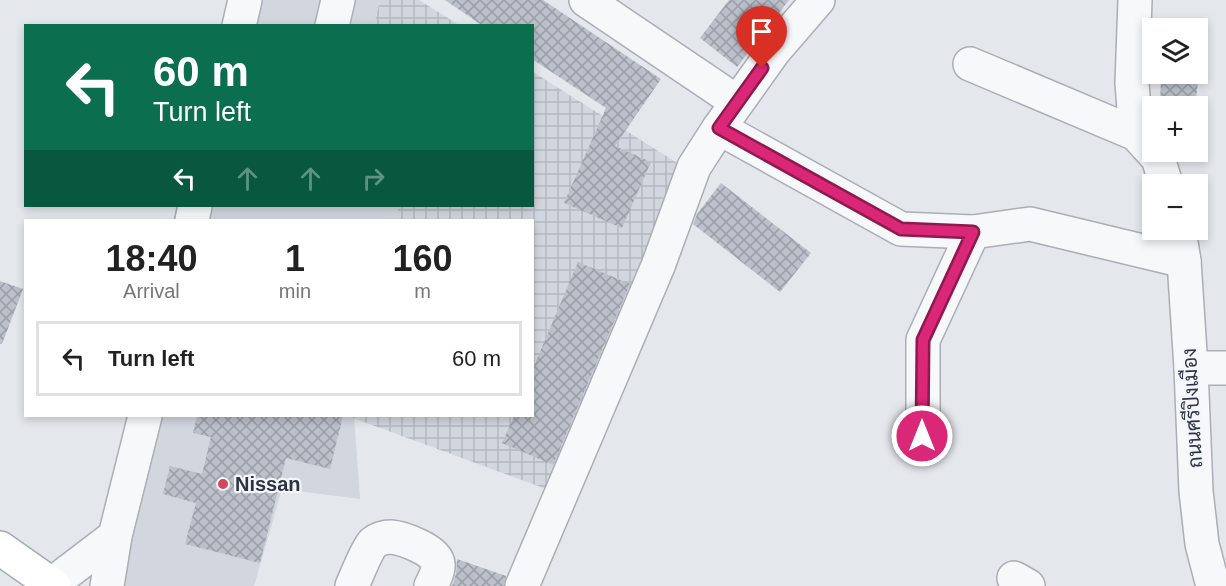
<!DOCTYPE html>
<html lang="en">
<head>
<meta charset="utf-8">
<style>
	body { margin:0; font-family:Helvetica,Sarabun,sans-serif; background:#f6f6f6; color:#222; height:100vh; display:flex; flex-direction:column; font-size:22px; white-space:nowrap }
	* { box-sizing:border-box; margin:0 }
	p { font-size:20px; color:#767676 }
	.icon { flex:none; width:33px; height:33px; fill:none; stroke:currentColor; stroke-width:2; stroke-linecap:round; stroke-linejoin:round }
	.map { position:relative; flex:1; overflow:hidden }
	.side { position:absolute; left:24px; top:219px; width:510px; height:198px; display:flex; flex-direction:column; background:#fff; border-radius:0px; box-shadow:0 3px 9px #0003 }
	.side>* { flex:none }
	.banner { position:absolute; left:24px; top:24px; width:510px; height:183px; border-radius:0px; box-shadow:0 3px 9px #0003; background:#0b6e4f; color:#fff; overflow:hidden }
	.buttons { position:absolute; left:1142px; top:18px; display:grid; gap:12px }
	.buttons a { display:grid; place-items:center; width:66px; height:66px; border-radius:0px; background:#fff; box-shadow:0 3px 9px #0003; font-size:30px }
	.pin { position:absolute; display:grid; place-items:center; width:51px; height:51px; color:#fff; margin:-62px -26px; border-radius:50% 50% 50% 0; rotate:-45deg; box-shadow:0 0 6px #0007 }
	.pin .icon { rotate:45deg }
	.me { position:absolute; width:66px; margin:-33px; rotate:0deg; stroke-linejoin:round; filter:drop-shadow(0 0 4px #0008) }
	.turn { display:flex; align-items:center; gap:21px; height:126px; padding:0 30px; font-size:27px }
	.turn .icon { width:78px; height:78px; stroke-width:2.5 }
	.turn b { display:block; font-size:42px; line-height:51px }
	.lanes { display:flex; align-items:center; height:57px; padding:0 30px; background:#0003; justify-content:center; gap:30px; direction:ltr }
	.lanes .off { opacity:.35 }
	.eta { display:flex; justify-content:space-evenly; align-items:center; height:102px; text-align:center }
	.eta b { font-size:36px; font-weight:600; line-height:42px }
	ul { padding:0; list-style:none }
	li { display:flex; align-items:center; gap:18px; height:75px; margin:0 12px 9px; padding:0 18px; border:3px solid #e0e0e0; border-radius:0px }
	li div { flex:1 }
	li b { display:block; font-size:22px }
	li em { font-style:normal }
	.map>svg:first-child { display:block }
	.built { fill:#d2d6de }
	.industrial { fill:url(#industrial-grid) }
	.building { fill:url(#building-cross-hatch) }
	.lines { fill:none; stroke-linecap:round; stroke-linejoin:round }
	.minor-casing { stroke:#a9aeb7; stroke-width:36 }
	.major-casing { stroke:#a3abb8; stroke-width:36 }
	.minor { stroke:#f7f8fa; stroke-width:33 }
	.major { stroke:#fff; stroke-width:33 }
	.route-casing { stroke:#8e194d; stroke-width:15 }
	.route { stroke:#db2777; stroke-width:10 }
	.poi-dot { fill:#d1495b; stroke:#f4f6f9; stroke-width:2 }
	.labels { text-anchor:middle; dominant-baseline:central; stroke-width:4.5; stroke-linejoin:round; paint-order:stroke }
	.street-label { font-size:20px; fill:#2b3445; stroke:#f4f6f9 }
	.poi-label { font-size:20px; font-weight:bold; fill:#2b3445; stroke:#f4f6f9; text-anchor:start }
</style>
</head>
<body>
<div class="map">
<svg width="1226" height="586" viewBox="0 0 1226 586">
	<defs>
		<pattern id="industrial-grid" width="8" height="8" patternUnits="userSpaceOnUse" patternTransform="scale(1.5)"><rect width="8" height="8" fill="#d2d6de"/><path d="M0 4h8M4 0v8" fill="none" stroke="#b4b8c0"/></pattern>
		<pattern id="building-cross-hatch" width="8" height="8" patternUnits="userSpaceOnUse" patternTransform="scale(1.5)"><rect width="8" height="8" fill="#bbc0ca"/><path d="M0 0l8 8M0 8l8-8" fill="none" stroke="#989da6"/></pattern>
	</defs>
	<rect width="100%" height="100%" fill="#e4e7ec"/>
	<!-- built -->
	<g class="built">
		<polygon points="229,0 380,0 374,25 222,26"/>
		<polygon points="176,206 399,206 394,220 173,220"/>
		<polygon points="130,416 354,416 360,499 282,489 254,586 115,586"/>
	</g>
	<!-- industrial -->
	<g class="industrial">
		<polygon points="380,0 419,0 459,25 374,25"/>
		<polygon points="533,72 682,166 549,490 353,418 354,416 532,416 532,220 394,220 399,206 532,206"/>
	</g>
	<!-- building -->
	<g class="building">
		<polygon points="445,0 543,0 661,79 615,146 651,162 622,228 564,203 606,108 532,59 532,26 483,26"/>
		<polygon points="729,0 789,0 737,67 700,38"/>
		<polygon points="1161,74 1199,74 1195,106 1160,106"/>
		<polygon points="721,183 811,253 780,292 693,224 697,214"/>
		<polygon points="578,262 630,284 553,465 502,443 514,416 532,416 532,371"/>
		<polygon points="0,281 23,289 2,344 0,344"/>
		<polygon points="197,416 343,416 330,469 286,458 260,563 185,544 196,503 163,494 170,466 202,474 211,437 193,433"/>
		<polygon points="457,559 506,576 504,586 452,586 456,574"/>
	</g>
	<g class="lines">
		<defs>
			<g id="minor">
				<polyline points="586,0 737,102"/>
				<polyline points="1135,0 1132,83 1136,134 1158,158 1166,184"/>
				<polyline points="239,26 245,0"/>
				<polyline points="332,26 338,0"/>
				<polyline points="970,64 1136,134"/>
				<polyline points="719,128 901,229 973,232 1030,224 1184,261"/>
				<polyline points="192,220 195,206"/>
				<polyline points="1179,230 1184,261 1191,368 1196,491 1202,544 1213,586"/>
				<polyline points="1191,368 1226,368"/>
				<polyline points="923,436 923,340 973,232"/>
				<polyline points="1014,578 1028,586"/>
				<polyline points="52,584 115,536 145,416"/>
				<polyline points="107,586 115,536"/>
				<path d="M352 586C357 575 366 551 373 543 378 539 385 537 391 537 402 538 437 550 438 564 439 570 434 580 431 586"/>
				<polyline points="522,586 658,266 694,167 719,128 774,51 818,0"/>
			</g>
			<polyline id="major" points="0,548 54,586"/>
		</defs>
		<!-- minor casing -->
		<use href="#minor" class="minor-casing"/>
		<!-- major casing -->
		<use href="#major" class="major-casing"/>
		<!-- minor -->
		<use href="#minor" class="minor"/>
		<!-- major -->
		<use href="#major" class="major"/>
	</g>
	<g class="lines">
		<defs>
			<polyline id="route" points="762,68 719,128 901,229 973,232 923,340 922,436"/>
		</defs>
		<!-- route casing -->
		<use href="#route" class="route-casing"/>
		<!-- route -->
		<use href="#route" class="route"/>
	</g>
	<!-- markers -->
	<circle class="poi-dot" cx="223" cy="484" r="6"/>
	<g class="labels">
		<!-- street labels -->
		<g class="street-label">
			<text transform="translate(1192 408) rotate(-93)">ถนนศรีปิงเมือง</text>
		</g>
		<!-- poi labels -->
		<g class="poi-label">
			<text x="235" y="484">Nissan</text>
		</g>
	</g>
</svg>
<div class="buttons">
<a><svg class="icon" aria-label="layers" viewBox="0 0 24 24"><path d="M12 4l9 5-9 5-9-5zM3 14l9 5 9-5"/></svg></a>
<a>+</a>
<a>−</a>
</div>
<div class="pin" style="left:762px;top:68px;background:#d93025"><svg class="icon" aria-label="arrive" viewBox="0 0 24 24"><path d="M6 21V4h12l-3 4 3 4H6"/></svg></div>
<svg class="me" style="left:922px;top:436px" viewBox="-20 -20 40 40"><circle r="17" fill="#db2777" stroke="#fff" stroke-width="3"/><path d="M0-11L8 9 0 5-8 9z" fill="#fff"/></svg>
<div class="banner">
<div class="turn"><svg class="icon" aria-label="left" viewBox="0 0 24 24"><path d="M17 20v-9H6M10 6l-5 5 5 5"/></svg><div><b>60 m</b>Turn left</div></div>
<div class="lanes"><svg class="icon" aria-label="left" viewBox="0 0 24 24"><path d="M17 20v-9H6M10 6l-5 5 5 5"/></svg><svg class="icon off" aria-label="ahead" viewBox="0 0 24 24"><path d="M12 20V5M6 11l6-6 6 6"/></svg><svg class="icon off" aria-label="ahead" viewBox="0 0 24 24"><path d="M12 20V5M6 11l6-6 6 6"/></svg><svg class="icon off" aria-label="right" viewBox="0 0 24 24"><path d="M7 20v-9h11M14 6l5 5-5 5"/></svg></div>
</div>
<section class="side">
<div class="eta">
<div><b>18:40</b><p>Arrival</p></div>
<div><b>1</b><p>min</p></div>
<div><b>160</b><p>m</p></div>
</div>
<ul>
<li><svg class="icon" aria-label="left" viewBox="0 0 24 24"><path d="M17 20v-9H6M10 6l-5 5 5 5"/></svg><div><b>Turn left</b></div><em>60 m</em></li>
</ul>
</section>
</div>
</body>
</html>
